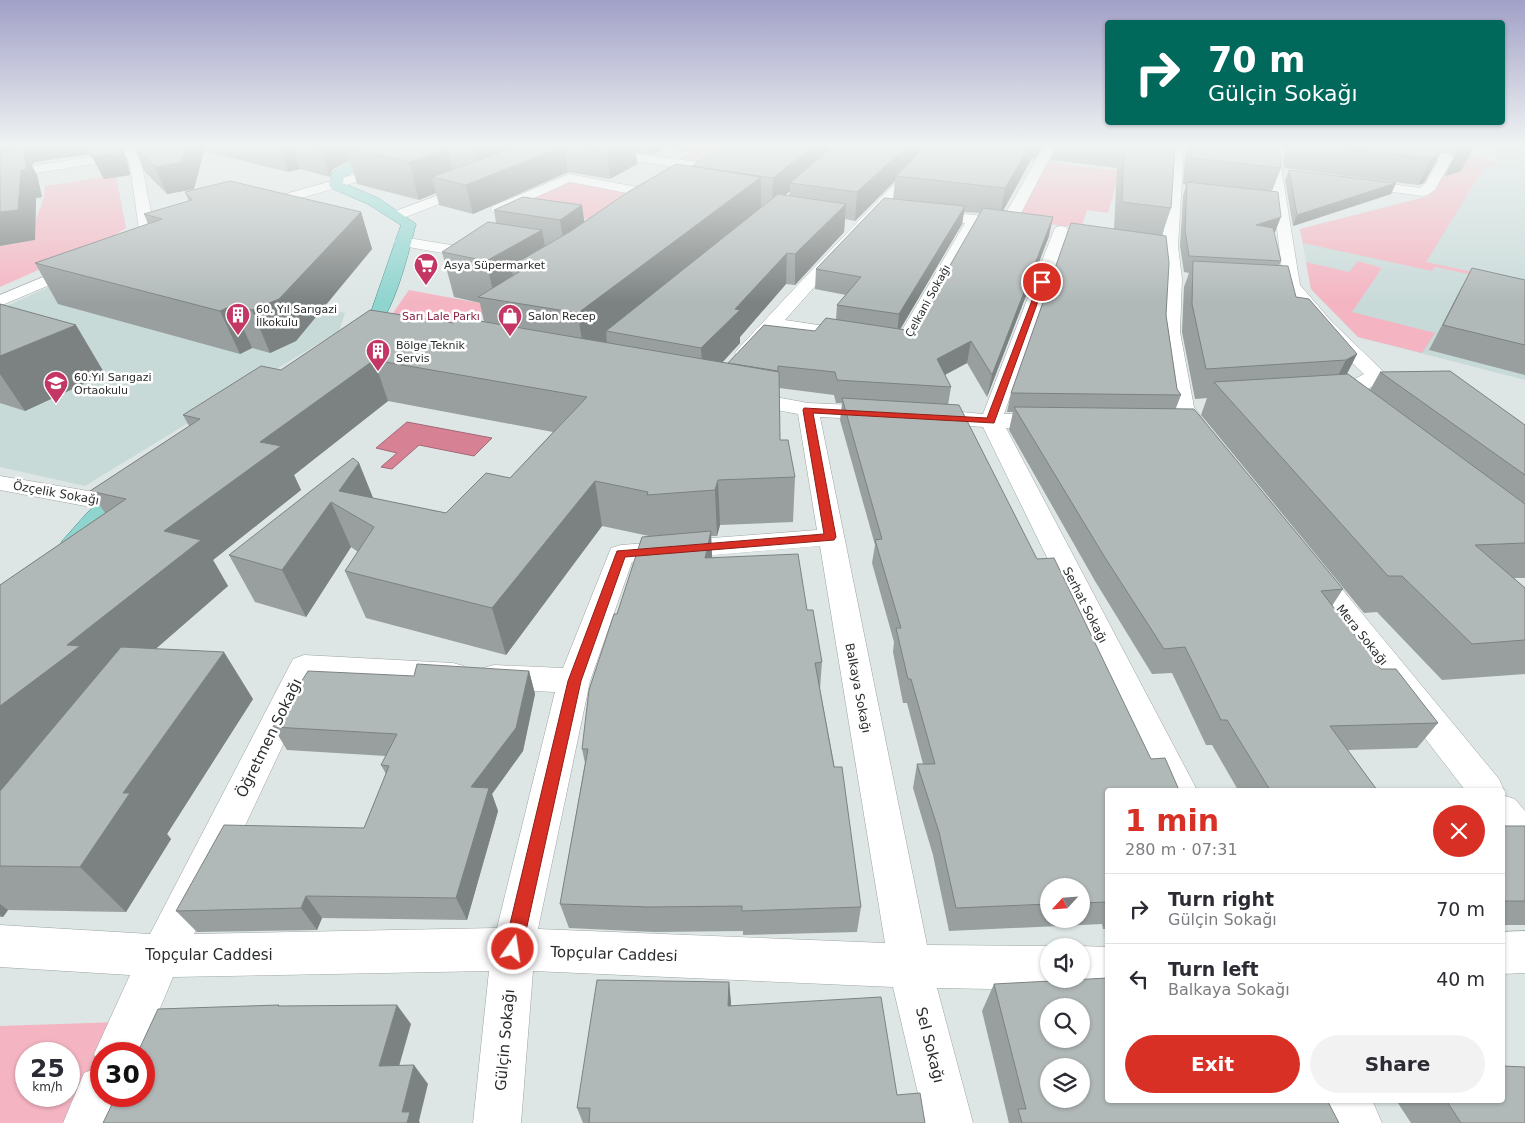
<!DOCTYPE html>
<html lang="en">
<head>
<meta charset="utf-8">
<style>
	body { margin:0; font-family:"DejaVu Sans",sans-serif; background:#f2f2f3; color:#2b2b33; height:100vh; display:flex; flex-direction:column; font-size:19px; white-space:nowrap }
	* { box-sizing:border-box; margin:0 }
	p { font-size:16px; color:#7c7c81 }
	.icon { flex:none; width:28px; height:28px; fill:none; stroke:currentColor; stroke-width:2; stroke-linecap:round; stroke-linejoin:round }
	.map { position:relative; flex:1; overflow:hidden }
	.side { position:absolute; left:1105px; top:788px; width:400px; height:315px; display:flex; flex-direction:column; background:#fff; border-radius:5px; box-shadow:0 1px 4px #0004 }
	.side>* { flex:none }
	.top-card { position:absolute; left:1105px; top:20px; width:400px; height:105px; border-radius:5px; box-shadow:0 1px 4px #0004; background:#00695c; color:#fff; overflow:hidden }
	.needle { width:32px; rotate:244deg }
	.controls { position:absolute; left:1040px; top:878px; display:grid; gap:10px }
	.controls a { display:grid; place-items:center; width:50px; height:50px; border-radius:50%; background:#fff; box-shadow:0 1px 4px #0004; font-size:25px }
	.speed { position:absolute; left:15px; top:1042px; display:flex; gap:10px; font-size:25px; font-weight:700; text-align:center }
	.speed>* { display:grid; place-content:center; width:65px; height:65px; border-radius:50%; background:#fff; box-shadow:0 1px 4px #0004; line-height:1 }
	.speed small { font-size:12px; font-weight:400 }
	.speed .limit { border:8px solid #d22; background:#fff; color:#111 }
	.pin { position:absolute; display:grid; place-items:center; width:42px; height:42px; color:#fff; margin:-21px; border:2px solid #fff; border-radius:50%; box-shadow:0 1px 5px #0007 }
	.me { position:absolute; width:55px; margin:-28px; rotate:13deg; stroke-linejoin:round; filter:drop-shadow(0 0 4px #0008) }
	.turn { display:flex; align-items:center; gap:18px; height:105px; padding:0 20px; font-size:22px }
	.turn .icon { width:65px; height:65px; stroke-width:2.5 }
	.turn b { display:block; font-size:35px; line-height:42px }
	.round { display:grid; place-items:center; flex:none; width:52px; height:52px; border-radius:26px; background:#f2f2f3 }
	.overview { display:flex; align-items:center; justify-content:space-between; height:85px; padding:0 20px }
	h1 { font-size:30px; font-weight:600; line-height:38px; color:#d93025 }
	.primary-button { display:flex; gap:10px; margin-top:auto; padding:10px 20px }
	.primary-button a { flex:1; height:58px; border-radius:30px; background:#d93025; color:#fff; font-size:20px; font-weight:600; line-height:58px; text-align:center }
	.primary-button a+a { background:#f2f2f3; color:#2b2b33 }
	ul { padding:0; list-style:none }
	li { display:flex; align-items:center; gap:15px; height:70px; padding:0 20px; border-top:1px solid #e1e1e2 }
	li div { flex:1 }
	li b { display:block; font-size:19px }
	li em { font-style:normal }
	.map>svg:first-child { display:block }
	.built { fill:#c8dad8 }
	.green { fill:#f4b4c1; fill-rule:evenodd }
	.water { fill:#d78195; stroke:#a36876 }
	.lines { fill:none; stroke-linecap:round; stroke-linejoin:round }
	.minor-casing { stroke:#9ca4a3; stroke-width:1 }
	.major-casing { stroke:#3c8780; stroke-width:1 }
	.minor { fill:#fff; fill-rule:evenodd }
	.major { fill:#8fd4ce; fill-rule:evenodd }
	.wall { fill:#989f9e; fill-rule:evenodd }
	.shaded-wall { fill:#7c8281 }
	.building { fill:#b1b9b8; stroke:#7c8281; fill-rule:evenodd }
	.route { fill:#d93025; stroke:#8d1f18 }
	.labels { text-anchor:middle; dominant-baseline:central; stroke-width:5; stroke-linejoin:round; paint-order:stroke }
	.far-poi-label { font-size:11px; fill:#2b2e2d; stroke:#fff; text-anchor:start }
	.far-street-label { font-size:11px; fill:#2b2e2d; stroke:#fff }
	.far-park-label { font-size:11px; fill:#882144; stroke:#fff }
	.street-label { font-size:12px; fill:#2b2e2d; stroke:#fff }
	.near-street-label { font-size:15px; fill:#2b2e2d; stroke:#fff }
</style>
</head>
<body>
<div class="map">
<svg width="1525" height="1123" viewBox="0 0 1525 1123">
	<rect width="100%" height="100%" fill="#dde6e5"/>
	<!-- built -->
	<g class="built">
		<polygon points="1497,146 1525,146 1525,380 1358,337 1311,289 1300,229 1429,196 1453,159 1496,162"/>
		<polygon points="117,256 345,313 339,331 85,486 0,467 0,309"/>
	</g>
	<!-- green -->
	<g class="green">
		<polygon points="677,146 725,146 706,165 677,161 692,152 671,149"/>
		<polygon points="1365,146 1429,146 1497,162 1493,167 1485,166 1426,262 1525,283 1525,286 1435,267 1432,271 1303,243 1300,229 1429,196 1453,159 1449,155"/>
		<polygon points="1048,162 1120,171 1108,213 1087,210 1081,228 1015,220 1033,186"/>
		<polygon points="116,175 126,228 110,238 0,287 0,246 35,240 36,219 44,198 45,186"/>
		<polygon points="570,181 664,198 624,225 507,207"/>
		<polygon points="1358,261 1382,268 1352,312 1435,333 1422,353 1358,337 1311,289 1306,262 1349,272"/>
		<polygon points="409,290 495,306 446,338 391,316"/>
		<path d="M120 1022 101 1054V1060L69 1123H0V1026ZM26 1054H69V1096H26Z"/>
	</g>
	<!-- water -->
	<polygon class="water" points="407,422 492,438 474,456 419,445 392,469 381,467 397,453 376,448"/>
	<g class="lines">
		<defs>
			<g id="minor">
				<polygon points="129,146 141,146 140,149 162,146 190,146 184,149 140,156 156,237 153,240 143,240 140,237 129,158 0,179 0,171 128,151"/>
				<path d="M932 146H945L864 231 785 320 898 337 965 223 922 217 920 214 922 211 927 210 1003 218 1044 146H1056L1017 221 1020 224 1018 227 1013 228 978 224 911 348 904 350 776 330C765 342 755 361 738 357L735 353 738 349C802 280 866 212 932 146Z"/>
				<polygon points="1172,146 1184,146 1178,246 1182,279 1180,332 1194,407 1217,439 1214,444 1206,446 1198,444 1172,408 1162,332 1166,279 1162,246"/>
				<path d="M1269 146H1281L1282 173 1300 285 1332 322 1387 375 1384 379C1365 390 1344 408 1321 403L1318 398 1321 393 1332 391 1364 374 1318 330 1284 286 1270 173Z"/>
				<polygon points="1327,146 1369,146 1447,153 1453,157 1435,190 1427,195 1422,196 1357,187 1350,183 1357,179 1420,188 1425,184 1439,160 1333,149"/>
				<polygon points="631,153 718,165 724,169 718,173 627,160 625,157 627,154"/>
				<polygon points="391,164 397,168 395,171 259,210 252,206 254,203"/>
				<polygon points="569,174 668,193 675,197 668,201 570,182 503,212 493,212 491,209 493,206"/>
				<polygon points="471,183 478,187 476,190 403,218 393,218 391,215 393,212"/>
				<polygon points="1061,226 1066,227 1068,230 1004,414 1048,414 1056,416 1059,421 1056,426 1048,428 1006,428 1197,790 1161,790 983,427 929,423 921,421 918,416 921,411 929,409 983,414 1054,230 1056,227"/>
				<polygon points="402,237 482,250 488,252 490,255 488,258 482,260 397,245 394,242 397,239"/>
				<polygon points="79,262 85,264 87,267 85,270 0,306 0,295"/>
				<path d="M743 391 808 403 878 406 886 408 889 413 886 418 878 420 820 417 927 945 1049 946V979H1081V946L1108 947V991L1081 990 1065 981 1049 990 937 988 973 1123H925L893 987 533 971 521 1123H473L489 971 173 977 141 1054H101V1096H122L111 1123H63L84 1073 99 1067 94 1054 130 975 0 967V925L150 934 293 659 304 655 453 663 464 666 469 675 464 684 453 687 314 679 194 934 497 928 555 692 494 689 483 686 478 677 483 668 494 665 563 668 611 548 621 545 817 530 798 414 735 402 732 397 735 392ZM820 546 885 943 538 929 590 681 632 562Z"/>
				<polygon points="0,476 112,495 121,498 125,503 121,508 112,511 0,490"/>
				<polygon points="1312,563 1322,565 1499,779 1504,790 1502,793 1502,790 1465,790 1302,579 1298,572 1302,565"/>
				<polygon points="1502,795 1515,799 1525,811 1525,856 1512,851 1502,840"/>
				<polygon points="1525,931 1525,973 1502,974 1502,932"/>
				<polygon points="1321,1100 1372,1100 1382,1123 1331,1123"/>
			</g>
			<g id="major">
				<path d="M355 146 368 147 370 149 364 164 344 177 343 183 378 198 416 224C408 252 388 352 347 342L345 338 359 326 372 309 401 225 368 204 331 188 329 185 333 172 355 159 358 150Z"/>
				<path d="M132 482 141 484 144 489 141 494 121 508 82 553 72 556 62 553 59 547 62 541C82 520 103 489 132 482Z"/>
			</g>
		</defs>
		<!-- minor casing -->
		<use href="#minor" class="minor-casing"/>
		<!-- major casing -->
		<use href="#major" class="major-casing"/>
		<!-- minor -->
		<use href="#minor" class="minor"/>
		<!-- major -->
		<use href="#major" class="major"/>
	</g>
	<!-- wall -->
	<g class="wall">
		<polygon points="0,146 126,149 123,150 127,160 130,175 104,179 90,154 34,162 34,164 31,164 37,175 42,197 36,198 35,240"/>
		<polygon points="133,146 669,146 654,154 636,153 637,164 610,179 568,172 473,214 439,205 436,193 419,200 357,184 350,160 332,170 330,177 300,169 288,172 204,151 194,189 167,194 145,172"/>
		<path d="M724 146H1042L1035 159 1032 158 1003 211 1049 236 987 397 967 363 945 375 951 387 948 405 1108 790V929H1103L1102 924 949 931 933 855 913 788 917 764H923L907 703H903L893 652 894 642 872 563 875 545 840 420 842 403H836L834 395 779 388 780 440 795 477 793 522 720 525 717 536H711L712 558 807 610 822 662 820 689 861 907 857 932 743 935V931L654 932 569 928 560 904 585 763 582 749 617 614 649 536 602 526 506 655 366 618 345 571 358 552 351 547 306 617 255 602 229 555 359 463 373 498 446 513 510 478 553 432 388 401 294 475 301 490 213 560 228 586 155 649 253 699 167 834 171 839 126 912 8 910 3 917H0V585L105 513 90 491 189 426 183 415 281 370 453 323 484 322 480 303 454 297 442 252 496 223 494 210 584 222 692 166ZM895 181 893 199 816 269 815 289 846 295 837 305 836 320 815 331 728 363 723 362 740 343V337L786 284 795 285 844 232 845 219 855 221ZM790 191 789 196 785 195ZM964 212 980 213 914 328 906 330 900 329 962 224ZM1049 886H1081V919H1049Z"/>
		<polygon points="1054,146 1175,146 1171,208 1162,235 1166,315 1177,389 1181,395 1176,408 1343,589 1332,606 1381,669 1438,723 1417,748 1348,750 1377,790 1238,790 1212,745 1206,745 1172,673 1152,674 1095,581 1009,430 1013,412 1007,412 1011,393 1114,229 1117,168 1051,160"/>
		<polygon points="1186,146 1279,146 1281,168 1272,191 1275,232 1274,232 1281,261 1279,266 1296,297 1357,354 1347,374 1370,390 1380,372 1525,425 1525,578 1514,578 1525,588 1525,674 1442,680 1377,612 1364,613 1201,415 1207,398 1195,399 1182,332 1184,287 1189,273 1184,272 1180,246 1183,196 1186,185 1183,184"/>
		<polygon points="1282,146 1474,146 1461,171 1445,176 1454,157 1451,152 1441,151 1424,183 1418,185 1284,168 1283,159 1287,149 1283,148"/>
		<polygon points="1289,170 1396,183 1391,194 1293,226 1285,180"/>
		<polygon points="185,192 361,212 372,249 296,341 270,353 252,348 240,354 58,304 35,263 148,224 144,214 189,201"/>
		<polygon points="1472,268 1525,280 1525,375 1429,350 1459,292"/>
		<polygon points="0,304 105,374 25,411 0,403"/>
		<polygon points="529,671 535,694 523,751 492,794 498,811 467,920 322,918 317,930 197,932 176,911 364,828 386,774 381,765 386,756 287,750 273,727 414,676"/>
		<rect x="1502" y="826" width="23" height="99"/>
		<polygon points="729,982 731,1005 897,1095 925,1123 583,1123 577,1108"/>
		<polygon points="994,984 1339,1123 1009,1123 982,1011"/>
		<polygon points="1396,1100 1502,1100 1525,1123 1411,1123"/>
	</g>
	<!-- shaded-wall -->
	<g class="shaded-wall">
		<polygon points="0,146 86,146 90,154 34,162 34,164 31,164 37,175 42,197 36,198 35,240 0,246"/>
		<polygon points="87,146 128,146 126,149 123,150 127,160 130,175 104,179"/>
		<polygon points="187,146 201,146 204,151 194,189 167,194 155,167"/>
		<polygon points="279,146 292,146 300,169 288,172"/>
		<polygon points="323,146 409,146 346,147 350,160 332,170 330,177 321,150"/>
		<polygon points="471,146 515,146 518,163 478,178"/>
		<polygon points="564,146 568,172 473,214 466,185"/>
		<polygon points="619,146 635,146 637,164 610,179 607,152"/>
		<polygon points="653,146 669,146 654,154"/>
		<polygon points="813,146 841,146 790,183 790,191 772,206 773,178"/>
		<polygon points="907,146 929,146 896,176 895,181 855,221 857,192"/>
		<polygon points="1030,146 1035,146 1032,158 1000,216 1005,188"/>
		<polygon points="1037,146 1042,146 1035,159"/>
		<polygon points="1443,146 1444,146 1436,162 1424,183 1418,185 1431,158"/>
		<polygon points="1471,146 1474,146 1461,171 1445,176 1458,150"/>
		<polygon points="448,149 455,182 432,177 436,193 419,200 409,162"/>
		<polygon points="761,177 761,216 606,331 607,344 585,362 578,313"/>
		<polygon points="1396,183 1391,194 1293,226 1297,215"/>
		<polygon points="846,204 844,232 795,285 795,254"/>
		<polygon points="582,205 588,247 567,263 560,220"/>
		<polygon points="965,206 962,224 897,335 899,314"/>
		<polygon points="361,212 372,249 296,341 270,353 252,310"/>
		<polygon points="1053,217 1049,236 987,397 992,375"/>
		<polygon points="1281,217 1275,232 1250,240 1256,225"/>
		<polygon points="542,230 550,273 511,266 517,294 495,300 486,261"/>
		<polygon points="787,253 786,284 740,337 740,343 703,383 701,348 735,309"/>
		<polygon points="233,305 252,348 240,354 220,311"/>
		<polygon points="76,325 105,374 25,411 0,374 0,356"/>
		<polygon points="971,341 967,363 933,381 937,359"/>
		<polygon points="1357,354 1342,383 1331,389 1346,360"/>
		<polygon points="374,360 388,401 294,475 301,490 213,560 228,586 112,687 0,791 0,706 164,531 260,442"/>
		<polygon points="359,463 377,508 339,491"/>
		<polygon points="718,480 720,525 717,536 715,490"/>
		<polygon points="595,481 602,526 506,655 492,608"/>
		<polygon points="331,502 351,547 306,617 282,570"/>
		<polygon points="711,531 712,557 706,584 705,558"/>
		<polygon points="224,652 253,699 167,834 171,839 126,912 80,867 123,793"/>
		<polygon points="529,671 535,694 523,751 492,794 498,811 467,920 456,898 471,787"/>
		<polygon points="306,896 322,918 317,930 301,908"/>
		<polygon points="0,904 8,910 3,917 0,915"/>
		<polygon points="729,982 731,1002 730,1025 728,1006"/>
		<polygon points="397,1005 411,1024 394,1084 379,1066"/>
		<polygon points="414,1065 428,1084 419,1121 420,1123 407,1123 402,1112"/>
	</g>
	<!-- building -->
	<g class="building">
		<polygon points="87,146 119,146 119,153 93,157"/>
		<polygon points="133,146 187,146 182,162 155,167"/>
		<polygon points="303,146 323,146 321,150"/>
		<polygon points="351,146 430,146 448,149 409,162 346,147"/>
		<polygon points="519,146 564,146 466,185 432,177"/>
		<polygon points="565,146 619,146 607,152"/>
		<polygon points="724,146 813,146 773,178 692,166"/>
		<polygon points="833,146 907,146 857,192 790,183"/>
		<polygon points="926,146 1030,146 1005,188 896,176"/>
		<polygon points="1124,146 1175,146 1171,208 1122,202"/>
		<polygon points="1192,146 1279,146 1281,168 1191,158"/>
		<polygon points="1322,146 1443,146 1437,156 1431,158"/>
		<polygon points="1460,146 1471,146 1458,150"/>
		<polygon points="23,148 27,169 21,170 18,210 0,212 0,152"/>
		<polygon points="676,164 761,177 578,313 478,297 524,269 511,266 571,231 628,192"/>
		<polygon points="1289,170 1396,183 1297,215"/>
		<polygon points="230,181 361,212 279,299 252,310 233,305 220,311 35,263 162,219 144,214 192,200 185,192"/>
		<polygon points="1187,182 1278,192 1281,217 1256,225 1273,228 1281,261 1189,256 1185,230"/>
		<polygon points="778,194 846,204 795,254 787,253 735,309 740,310 701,348 606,331"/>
		<polygon points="523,197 582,205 560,220 494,210"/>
		<polygon points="884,198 965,206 899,314 837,305 861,277 816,269"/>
		<polygon points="983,208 1053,217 992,375 971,341 937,359 951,387 837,380 835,372 778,366 778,371 728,363 764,325 815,331 826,318 906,330 914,328"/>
		<polygon points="488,222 542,230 486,261 442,252"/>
		<polygon points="1071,223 1166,236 1169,263 1166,315 1177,389 1181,395 1011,393"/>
		<polygon points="1193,261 1288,266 1296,297 1309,299 1357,354 1346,360 1206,369 1192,304"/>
		<polygon points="1472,268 1525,280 1525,345 1443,325"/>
		<polygon points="0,304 76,325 0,356"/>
		<polygon points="370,310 453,323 462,318 779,372 780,440 788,440 795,477 718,480 715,490 647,495 648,492 595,481 492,608 345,571 374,527 331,502 282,570 229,555 353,458 359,463 339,491 446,513 486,473 510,478 587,397 374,360 260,442 281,446 164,531 201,540 67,645 80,646 0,706 0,585 126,499 90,491 200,419 183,415 261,366 281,370"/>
		<polygon points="1450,371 1525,425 1525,475 1380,372"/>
		<polygon points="1348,374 1525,504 1525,543 1475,545 1525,588 1525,640 1472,644 1402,576 1388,576 1214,382"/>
		<polygon points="842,398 959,405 1037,559 1054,558 1151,759 1165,758 1179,790 1108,790 1108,902 1081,903 1081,886 1049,886 1049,904 956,908 939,832 917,764 935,764 911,679 908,679 896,628 901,628 875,540 882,539"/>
		<polygon points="1014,407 1194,409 1343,589 1321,591 1381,669 1396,669 1438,723 1330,726 1377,790 1270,790 1227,720 1221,720 1185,647 1164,649 1104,556"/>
		<polygon points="711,531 705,558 798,554 807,610 813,610 822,662 815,663 834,767 842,767 861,907 742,911 742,906 649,907 560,904 588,749 582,749 589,690 614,614 617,614 642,537"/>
		<polygon points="121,647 224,652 123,793 130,793 80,867 0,866 0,790 1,790"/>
		<polygon points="417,664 529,671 516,728 471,787 489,788 456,898 306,896 301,908 176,911 224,825 364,828 389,766 381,765 397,734 273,727 308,671 414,676"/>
		<rect x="1502" y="826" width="23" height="75"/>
		<path d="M1108 978V1100H1327L1339 1123H1022L1018 1109H1026L994 984ZM1049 1006H1081V1039H1049ZM1049 1066H1081V1099H1049Z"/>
		<polygon points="597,980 729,982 728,1006 881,997 897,1095 920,1093 925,1123 589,1123 590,1108 577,1108"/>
		<polygon points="279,1005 278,1006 397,1005 379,1066 414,1065 402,1112 410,1112 407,1123 103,1123 116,1096 144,1096 144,1054 137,1054 158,1009"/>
		<polygon points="1502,1066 1525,1067 1525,1123 1461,1123 1446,1100 1502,1100"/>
	</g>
	<!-- sky -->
	<linearGradient id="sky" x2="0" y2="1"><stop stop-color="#a1a0c7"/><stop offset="0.48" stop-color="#f0f4f3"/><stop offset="1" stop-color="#f0f4f3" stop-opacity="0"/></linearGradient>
	<rect width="1525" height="303" fill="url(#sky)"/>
	<!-- route -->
	<polygon class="route" points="1042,280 1045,282 994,423 813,413 836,537 834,540 625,557 581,681 522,949 519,955 513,958 507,955 504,949 568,681 617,551 824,534 803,410 804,408 987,418 1039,282"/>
	<!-- icons -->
	<defs>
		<symbol id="supermarket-pin" viewBox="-11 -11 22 30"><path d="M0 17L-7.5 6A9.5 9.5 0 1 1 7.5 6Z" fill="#c43765" stroke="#fff"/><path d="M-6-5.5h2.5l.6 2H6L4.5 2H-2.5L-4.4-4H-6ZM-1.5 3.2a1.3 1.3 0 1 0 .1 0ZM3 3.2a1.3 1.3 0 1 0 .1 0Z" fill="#fff"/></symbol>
		<symbol id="building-pin" viewBox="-11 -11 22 30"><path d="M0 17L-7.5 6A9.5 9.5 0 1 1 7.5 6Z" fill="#c43765" stroke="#fff"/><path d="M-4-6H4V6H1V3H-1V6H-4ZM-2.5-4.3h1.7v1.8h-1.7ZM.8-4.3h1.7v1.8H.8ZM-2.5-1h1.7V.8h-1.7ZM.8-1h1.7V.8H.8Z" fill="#fff"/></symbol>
		<symbol id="shop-pin" viewBox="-11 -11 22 30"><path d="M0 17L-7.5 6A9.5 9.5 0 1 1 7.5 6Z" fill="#c43765" stroke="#fff"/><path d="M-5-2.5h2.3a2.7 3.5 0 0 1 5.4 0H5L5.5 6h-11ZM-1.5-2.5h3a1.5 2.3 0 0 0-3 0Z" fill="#fff"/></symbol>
		<symbol id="school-pin" viewBox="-11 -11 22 30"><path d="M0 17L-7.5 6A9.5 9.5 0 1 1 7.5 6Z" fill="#c43765" stroke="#fff"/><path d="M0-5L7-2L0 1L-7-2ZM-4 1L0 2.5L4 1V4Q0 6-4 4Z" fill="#fff"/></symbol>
	</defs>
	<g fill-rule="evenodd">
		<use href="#supermarket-pin" x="412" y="251" width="28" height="38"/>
		<use href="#building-pin" x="224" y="301" width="28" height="38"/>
		<use href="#shop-pin" x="496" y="302" width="28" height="38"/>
		<use href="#building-pin" x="364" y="337" width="28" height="38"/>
		<use href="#school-pin" x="42" y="369" width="28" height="38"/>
	</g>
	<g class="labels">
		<!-- far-poi labels -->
		<g class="far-poi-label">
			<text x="444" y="265">Asya Süpermarket</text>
			<text x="256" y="309">60. Yıl Sarıgazi<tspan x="256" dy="13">İlkokulu</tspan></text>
			<text x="528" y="316">Salon Recep</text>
			<text x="396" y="345">Bölge Teknik<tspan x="396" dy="13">Servis</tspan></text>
			<text x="74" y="377">60.Yıl Sarıgazi<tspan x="74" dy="13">Ortaokulu</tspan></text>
		</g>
		<!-- far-street labels -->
		<g class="far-street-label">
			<text transform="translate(928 301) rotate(-61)">Çelkani Sokağı</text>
		</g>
		<!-- far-park labels -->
		<g class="far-park-label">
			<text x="441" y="316">Sarı Lale Parkı</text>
		</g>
		<!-- street labels -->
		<g class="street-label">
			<text transform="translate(56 493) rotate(10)">Özçelik Sokağı</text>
			<text transform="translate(1085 605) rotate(63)">Serhat Sokağı</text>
			<text transform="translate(1362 635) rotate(51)">Mera Sokağı</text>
			<text transform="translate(858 688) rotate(79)">Balkaya Sokağı</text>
		</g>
		<!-- near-street labels -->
		<g class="near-street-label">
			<text transform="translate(269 738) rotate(-64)">Öğretmen Sokağı</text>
			<text transform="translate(614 954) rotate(2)">Topçular Caddesi</text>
			<text x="209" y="955">Topçular Caddesi</text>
			<text transform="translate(505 1040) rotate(-85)">Gülçin Sokağı</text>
			<text transform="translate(930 1045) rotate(76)">Sel Sokağı</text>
		</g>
	</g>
</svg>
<div class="controls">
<a><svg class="needle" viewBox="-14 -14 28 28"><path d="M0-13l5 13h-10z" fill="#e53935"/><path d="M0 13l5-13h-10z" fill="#7c7c81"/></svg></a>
<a><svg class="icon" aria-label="sound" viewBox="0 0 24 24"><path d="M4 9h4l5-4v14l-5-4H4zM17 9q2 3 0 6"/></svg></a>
<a><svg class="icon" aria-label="search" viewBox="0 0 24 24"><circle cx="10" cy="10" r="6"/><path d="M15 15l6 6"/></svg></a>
<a><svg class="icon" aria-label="layers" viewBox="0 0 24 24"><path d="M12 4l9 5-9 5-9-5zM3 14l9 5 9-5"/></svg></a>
</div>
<div class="speed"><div>25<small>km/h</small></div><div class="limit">30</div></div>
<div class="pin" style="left:1042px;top:282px;background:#d93025"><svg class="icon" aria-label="arrive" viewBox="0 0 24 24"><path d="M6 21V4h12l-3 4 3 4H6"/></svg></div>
<svg class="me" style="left:513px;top:949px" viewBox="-20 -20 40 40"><circle r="17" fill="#d93025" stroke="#fff" stroke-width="3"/><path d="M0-11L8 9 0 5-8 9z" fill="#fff"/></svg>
<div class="top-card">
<div class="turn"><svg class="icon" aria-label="right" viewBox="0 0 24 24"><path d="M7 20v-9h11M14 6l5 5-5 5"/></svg><div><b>70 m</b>Gülçin Sokağı</div></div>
</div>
<section class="side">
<div class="overview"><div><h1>1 min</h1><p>280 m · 07:31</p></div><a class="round" style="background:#d93025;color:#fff"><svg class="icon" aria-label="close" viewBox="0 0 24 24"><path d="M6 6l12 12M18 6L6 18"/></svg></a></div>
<ul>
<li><svg class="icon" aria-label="right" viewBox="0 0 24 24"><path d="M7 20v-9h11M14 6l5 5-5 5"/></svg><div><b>Turn right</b><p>Gülçin Sokağı</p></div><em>70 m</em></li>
<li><svg class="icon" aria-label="left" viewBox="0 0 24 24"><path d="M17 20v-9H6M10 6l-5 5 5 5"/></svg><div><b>Turn left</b><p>Balkaya Sokağı</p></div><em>40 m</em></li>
</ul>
<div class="primary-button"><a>Exit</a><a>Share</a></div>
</section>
</div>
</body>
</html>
